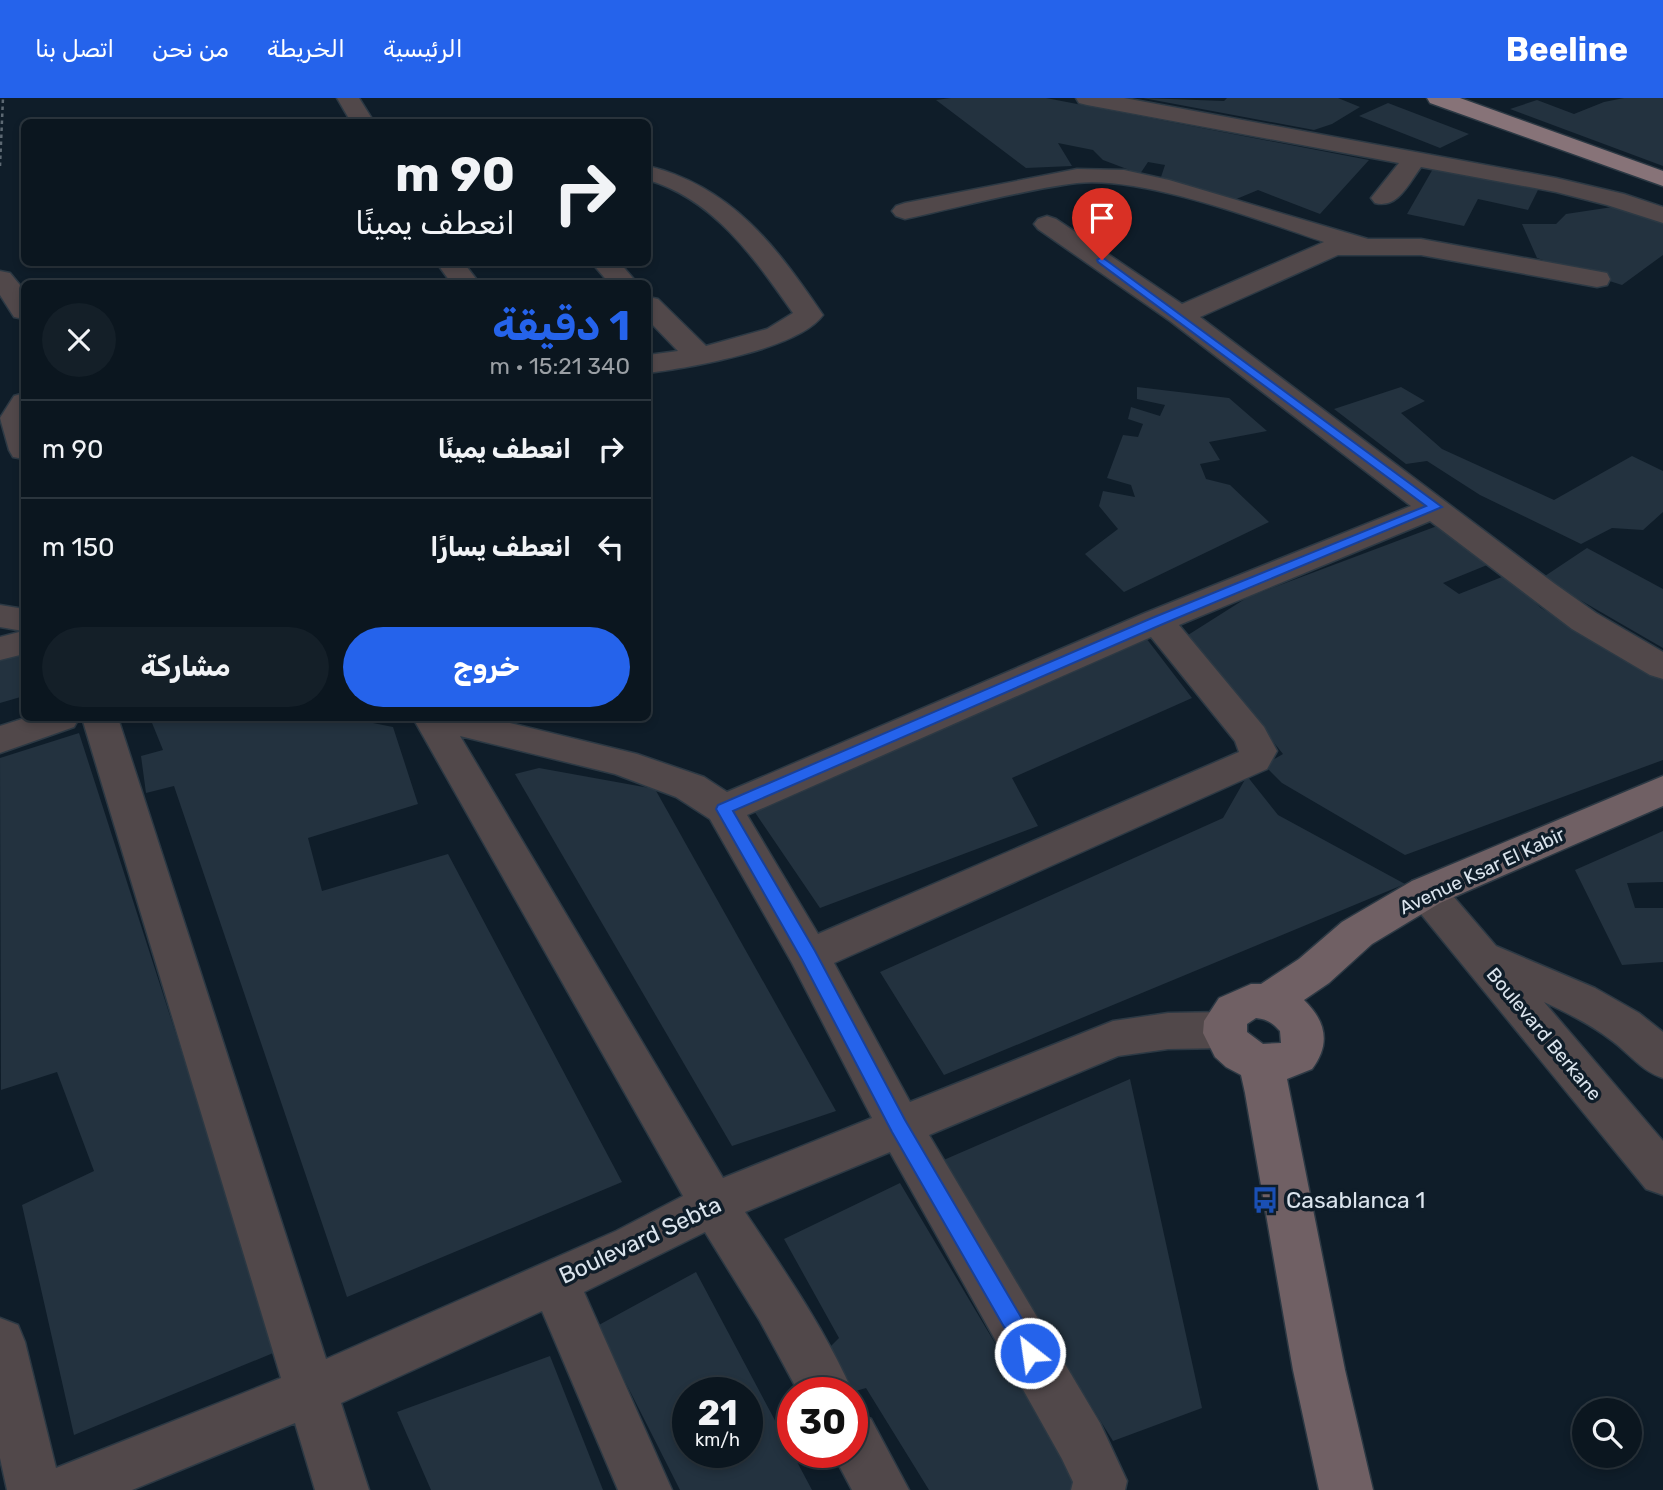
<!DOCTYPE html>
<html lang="ar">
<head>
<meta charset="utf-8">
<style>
	body { margin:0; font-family:Rubik,Cairo,sans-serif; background:#141f28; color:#f1f3f6; direction:rtl; height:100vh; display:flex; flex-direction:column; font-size:26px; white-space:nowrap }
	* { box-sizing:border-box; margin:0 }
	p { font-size:23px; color:#9a9fa4 }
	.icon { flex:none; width:38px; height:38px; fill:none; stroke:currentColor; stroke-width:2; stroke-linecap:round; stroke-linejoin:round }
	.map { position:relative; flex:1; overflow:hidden; direction:ltr }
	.side { position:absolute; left:21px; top:182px; width:630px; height:441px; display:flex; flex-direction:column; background:#0b161f; border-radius:10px; box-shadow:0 4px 10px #0003,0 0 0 2px #2b353d; direction:rtl }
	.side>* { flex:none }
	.hud { position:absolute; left:21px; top:21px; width:630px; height:147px; border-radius:10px; box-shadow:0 4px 10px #0003,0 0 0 2px #2b353d; direction:rtl; background:#0b161f; color:#f1f3f6; overflow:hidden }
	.buttons { position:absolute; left:1572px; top:1300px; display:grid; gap:14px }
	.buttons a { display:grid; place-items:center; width:70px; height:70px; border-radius:50%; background:#0b161f; box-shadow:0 4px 10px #0003,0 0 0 2px #2b353d; font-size:35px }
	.speed { position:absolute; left:672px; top:1279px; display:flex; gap:14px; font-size:35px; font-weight:700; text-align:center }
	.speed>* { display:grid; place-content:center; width:91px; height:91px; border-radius:50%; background:#0b161f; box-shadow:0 4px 10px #0003,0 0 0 2px #2b353d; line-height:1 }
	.speed small { font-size:18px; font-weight:400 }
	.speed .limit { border:10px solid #d22; background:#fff; color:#111 }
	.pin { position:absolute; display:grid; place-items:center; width:60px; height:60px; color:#fff; margin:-72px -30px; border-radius:50% 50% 50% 0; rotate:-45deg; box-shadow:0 0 7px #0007 }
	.pin .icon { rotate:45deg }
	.me { position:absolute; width:77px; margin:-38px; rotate:330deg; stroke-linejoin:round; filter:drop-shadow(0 0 5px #0008) }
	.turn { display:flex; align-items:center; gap:24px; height:147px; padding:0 21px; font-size:32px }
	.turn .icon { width:91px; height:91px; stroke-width:2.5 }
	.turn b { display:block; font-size:49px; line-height:60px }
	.round { display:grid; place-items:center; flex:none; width:74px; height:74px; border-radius:37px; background:#141f28 }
	.overview { display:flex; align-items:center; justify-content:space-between; height:119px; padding:0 21px }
	h1 { font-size:42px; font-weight:700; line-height:52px; color:#2563eb }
	.action { display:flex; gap:14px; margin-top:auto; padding:14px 21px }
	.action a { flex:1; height:80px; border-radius:42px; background:#2563eb; color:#fff; font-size:28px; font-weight:700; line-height:80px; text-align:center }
	.action a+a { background:#141f28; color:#f1f3f6 }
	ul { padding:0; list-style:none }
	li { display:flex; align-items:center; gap:21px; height:98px; padding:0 21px; border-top:2px solid #2b353d }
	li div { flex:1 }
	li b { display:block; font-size:26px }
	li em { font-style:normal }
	header { display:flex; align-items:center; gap:42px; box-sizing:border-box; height:98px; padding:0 35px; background:#2563eb; color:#fff }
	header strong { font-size:33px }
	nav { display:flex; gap:38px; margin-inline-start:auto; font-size:24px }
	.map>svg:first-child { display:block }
	.building { fill:#23323f; fill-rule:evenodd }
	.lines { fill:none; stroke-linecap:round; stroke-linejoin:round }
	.street-casing { stroke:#2c3944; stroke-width:3 }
	.secondary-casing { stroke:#2c3944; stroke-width:3 }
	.primary-casing { stroke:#2c3944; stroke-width:3 }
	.path { stroke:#5d6973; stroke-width:2.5; stroke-dasharray:3.5 3.5; stroke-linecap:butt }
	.street { fill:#51484a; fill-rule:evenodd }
	.secondary { fill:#706064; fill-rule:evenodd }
	.primary { fill:#877378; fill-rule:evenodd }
	.route { fill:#2563eb; stroke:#184099; stroke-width:2 }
	.labels { text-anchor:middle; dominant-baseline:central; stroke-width:7; stroke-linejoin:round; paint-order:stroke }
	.street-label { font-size:19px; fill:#dbe4ed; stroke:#0f1d29 }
	.near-poi-label { font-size:23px; fill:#dbe4ed; stroke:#0f1d29; text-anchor:start }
	.near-street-label { font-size:23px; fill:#dbe4ed; stroke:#0f1d29 }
</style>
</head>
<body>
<header>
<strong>Beeline</strong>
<nav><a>الرئيسية</a><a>الخريطة</a><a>من نحن</a><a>اتصل بنا</a></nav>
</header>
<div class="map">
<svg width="1663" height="1392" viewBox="0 0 1663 1392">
	<rect width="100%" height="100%" fill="#0f1d29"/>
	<!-- building -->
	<g class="building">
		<polygon points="951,0 1046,0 1369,62 1320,116 1258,92 1234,102 1160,82 1165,67 1148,64 1140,76 1103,62 1093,52 1058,45 1072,68 1026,70 936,2"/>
		<polygon points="1143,0 1224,3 1227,0 1338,0 1360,9 1332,26 1314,32"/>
		<polygon points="1624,0 1663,0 1663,68 1510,11 1537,2 1574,16 1604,4"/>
		<polygon points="1388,5 1469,36 1440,50 1359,18"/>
		<polygon points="1434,69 1539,90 1528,112 1478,101 1464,128 1407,116"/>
		<polygon points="1619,108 1663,124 1663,157 1622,187 1537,160 1522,126 1556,126 1566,116"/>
		<polygon points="1137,289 1229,300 1267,333 1209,344 1220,362 1200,366 1206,381 1230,387 1269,424 1124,494 1085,456 1118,431 1099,408 1103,393 1135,399 1131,387 1107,380 1123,337 1138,339 1143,326 1128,321 1131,309 1160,318 1165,307 1137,301"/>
		<polygon points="1401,289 1425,303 1401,315 1442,351 1554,402 1632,358 1663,373 1663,414 1643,432 1612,430 1581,446 1480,397 1427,363 1406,366 1334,311"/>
		<polygon points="1445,425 1497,463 1443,485 1459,496 1507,477 1541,510 1663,581 1663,662 1405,757 1282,685 1264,667 1283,656 1188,537 1248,499"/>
		<polygon points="1587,450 1663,491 1663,550 1542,480"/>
		<polygon points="1146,540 1192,600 1012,680 1038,728 820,810 752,710"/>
		<polygon points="24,554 24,598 0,605 0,561"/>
		<polygon points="150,620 348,620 393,629 418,706 308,740 322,793 448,756 622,1084 347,1199 174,688 146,695 141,658 163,652"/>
		<polygon points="79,635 278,1253 74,1337 22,1107 94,1073 57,974 1,992 0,660"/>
		<polygon points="539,670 655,691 836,1013 732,1048 515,676"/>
		<polygon points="1247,678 1278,717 1405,786 944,977 880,874 1223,720"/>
		<polygon points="1663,733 1663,784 1627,785 1635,810 1663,810 1663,864 1622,867 1575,772"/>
		<polygon points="1130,981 1202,1310 1113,1343 939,1064"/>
		<polygon points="900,1085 1082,1392 929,1392 866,1290 849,1295 821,1258 839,1240 784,1141"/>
		<path d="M696 1174 812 1392H680L597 1228ZM688 1295H747V1354H688Z"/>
		<polygon points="550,1258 603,1392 431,1392 397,1314"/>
	</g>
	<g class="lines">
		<defs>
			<g id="street">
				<polygon points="337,0 359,0 374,24 351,24"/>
				<path d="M1076 0H1124L1556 80 1624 96 1663 109V125L1607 107 1556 94 1421 69C1409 85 1398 111 1375 105L1371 100 1399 65 1087 7 1079 5Z"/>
				<path d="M648 68C732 89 776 148 823 217 799 251 689 270 648 275V257L678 253 648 222V199L658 201 706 248 767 231 793 215C755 161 714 101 648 82Z"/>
				<path d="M1077 71 1124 72 1169 82 1368 141H1421L1607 175 1610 181 1607 187 1597 189 1421 157H1338L1200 219 1555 486 1596 515 1663 554V581L1650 577 1572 531 1430 423 1179 527 1264 629 1277 653 1267 671 834 865 910 1004 1113 923 1168 915 1224 914 1239 920 1246 932 1239 944 1224 950 1168 951 1118 958 929 1037 1100 1325 1127 1383 1125 1392H1071L1073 1384 1062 1361 890 1054 745 1114C784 1172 825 1231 853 1295L852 1297 799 1295 760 1223 705 1134 584 1194 672 1392H618L542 1213 341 1305 369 1392H315L295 1325 132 1392H7L0 1360V1220L18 1227 25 1244 56 1370 281 1280 82 620H118L326 1261 616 1133 683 1098 413 620H489L637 656 704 679 727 694 1145 515 1411 408 1170 223 1038 131 1034 126 1038 121 1047 118 1056 121 1182 206 1324 144C1259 122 1143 78 1077 85 1022 92 960 109 905 121L896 118 892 113 896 108 905 105ZM1151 539 1235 643 1239 654 818 836 747 717ZM460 638 615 676 676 699 710 721 792 865 872 1020 723 1080Z"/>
				<polygon points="436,164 463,164 480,186 452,186"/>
				<polygon points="591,164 619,164 638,186 610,186"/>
				<polygon points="0,173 10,175 24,192 24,221 14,219 0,197"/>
				<polygon points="24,295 24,361 13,359 9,352 0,320 14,298"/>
				<polygon points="0,507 24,511 24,556 0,562 0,539 23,533 0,529"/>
				<polygon points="25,620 79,620 74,629 0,655 0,628"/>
				<path d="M1426 779 1440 783 1496 848 1595 890 1639 915 1663 934V980C1641 973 1629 955 1611 942 1590 926 1567 915 1544 904L1663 1043V1097L1646 1091 1412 805 1406 794 1412 783Z"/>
				<polygon points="852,1313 871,1321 909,1392 852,1392 832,1354 852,1354"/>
			</g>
			<path id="secondary" d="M1663 678V708L1440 805 1372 846 1329 885 1304 902C1326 923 1331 946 1312 971L1287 981 1345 1272 1373 1392H1319L1293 1272 1245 995 1241 977 1226 969 1215 959 1203 935 1204 923 1219 900 1251 886H1261L1299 861 1342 824 1412 783ZM1256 920C1267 921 1273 925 1280 933L1281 945 1263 946 1247 934V926Z"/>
			<polygon id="primary" points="1427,0 1460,0 1663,73 1663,88 1430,5"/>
		</defs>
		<!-- street casing -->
		<use href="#street" class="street-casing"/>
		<!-- secondary casing -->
		<use href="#secondary" class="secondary-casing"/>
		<!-- primary casing -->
		<use href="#primary" class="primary-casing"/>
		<!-- path -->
		<polyline class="path" points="0,68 3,0"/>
		<!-- street -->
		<use href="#street" class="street"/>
		<!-- secondary -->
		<use href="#secondary" class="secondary"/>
		<!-- primary -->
		<use href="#primary" class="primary"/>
	</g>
	<!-- route -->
	<polygon class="route" points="1102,159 1442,409 1163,526 733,713 815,853 905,1022 1038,1248 1041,1255 1038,1262 1030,1265 1023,1262 892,1034 802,862 716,711 718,707 1152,520 1426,408 1098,164 1097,162"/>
	<!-- icons -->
	<defs>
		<symbol id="bus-bare" viewBox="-9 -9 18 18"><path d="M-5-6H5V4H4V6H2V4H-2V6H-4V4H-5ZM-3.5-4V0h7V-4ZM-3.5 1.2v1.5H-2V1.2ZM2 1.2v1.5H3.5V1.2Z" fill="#1a4fb4" stroke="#0f1d29" stroke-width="2.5" paint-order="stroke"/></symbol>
	</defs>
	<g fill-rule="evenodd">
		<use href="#bus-bare" x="1246" y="1083" width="38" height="38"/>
	</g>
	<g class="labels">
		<!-- street labels -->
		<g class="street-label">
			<text transform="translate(1482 773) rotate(-25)">Avenue Ksar El Kabir</text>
			<text transform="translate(1544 936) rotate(50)">Boulevard Berkane</text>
		</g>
		<!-- near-poi labels -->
		<g class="near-poi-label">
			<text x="1286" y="1102">Casablanca 1</text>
		</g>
		<!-- near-street labels -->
		<g class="near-street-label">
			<text transform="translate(640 1142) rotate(-25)">Boulevard Sebta</text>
		</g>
	</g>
</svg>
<div class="buttons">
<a><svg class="icon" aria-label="search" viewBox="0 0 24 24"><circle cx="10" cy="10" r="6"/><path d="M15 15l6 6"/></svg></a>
</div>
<div class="speed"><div>21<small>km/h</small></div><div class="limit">30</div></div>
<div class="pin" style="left:1102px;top:162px;background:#d93025"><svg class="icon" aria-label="arrive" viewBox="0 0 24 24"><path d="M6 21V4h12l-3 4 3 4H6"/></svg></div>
<svg class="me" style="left:1030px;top:1255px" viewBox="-20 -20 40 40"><circle r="17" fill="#2563eb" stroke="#fff" stroke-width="3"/><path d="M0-11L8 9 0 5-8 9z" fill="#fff"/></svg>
<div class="hud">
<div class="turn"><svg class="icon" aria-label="right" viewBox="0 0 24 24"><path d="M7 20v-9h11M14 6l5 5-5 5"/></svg><div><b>90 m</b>انعطف يمينًا</div></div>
</div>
<section class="side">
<div class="overview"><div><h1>1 دقيقة</h1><p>340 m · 15:21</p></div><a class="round"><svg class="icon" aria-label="close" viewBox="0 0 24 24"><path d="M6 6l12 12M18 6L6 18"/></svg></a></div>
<ul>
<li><svg class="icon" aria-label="right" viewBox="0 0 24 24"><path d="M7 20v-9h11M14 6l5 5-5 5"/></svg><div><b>انعطف يمينًا</b></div><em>90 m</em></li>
<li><svg class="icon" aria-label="left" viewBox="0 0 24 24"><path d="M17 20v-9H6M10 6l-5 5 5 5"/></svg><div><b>انعطف يسارًا</b></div><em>150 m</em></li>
</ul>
<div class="action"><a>خروج</a><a>مشاركة</a></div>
</section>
</div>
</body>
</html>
